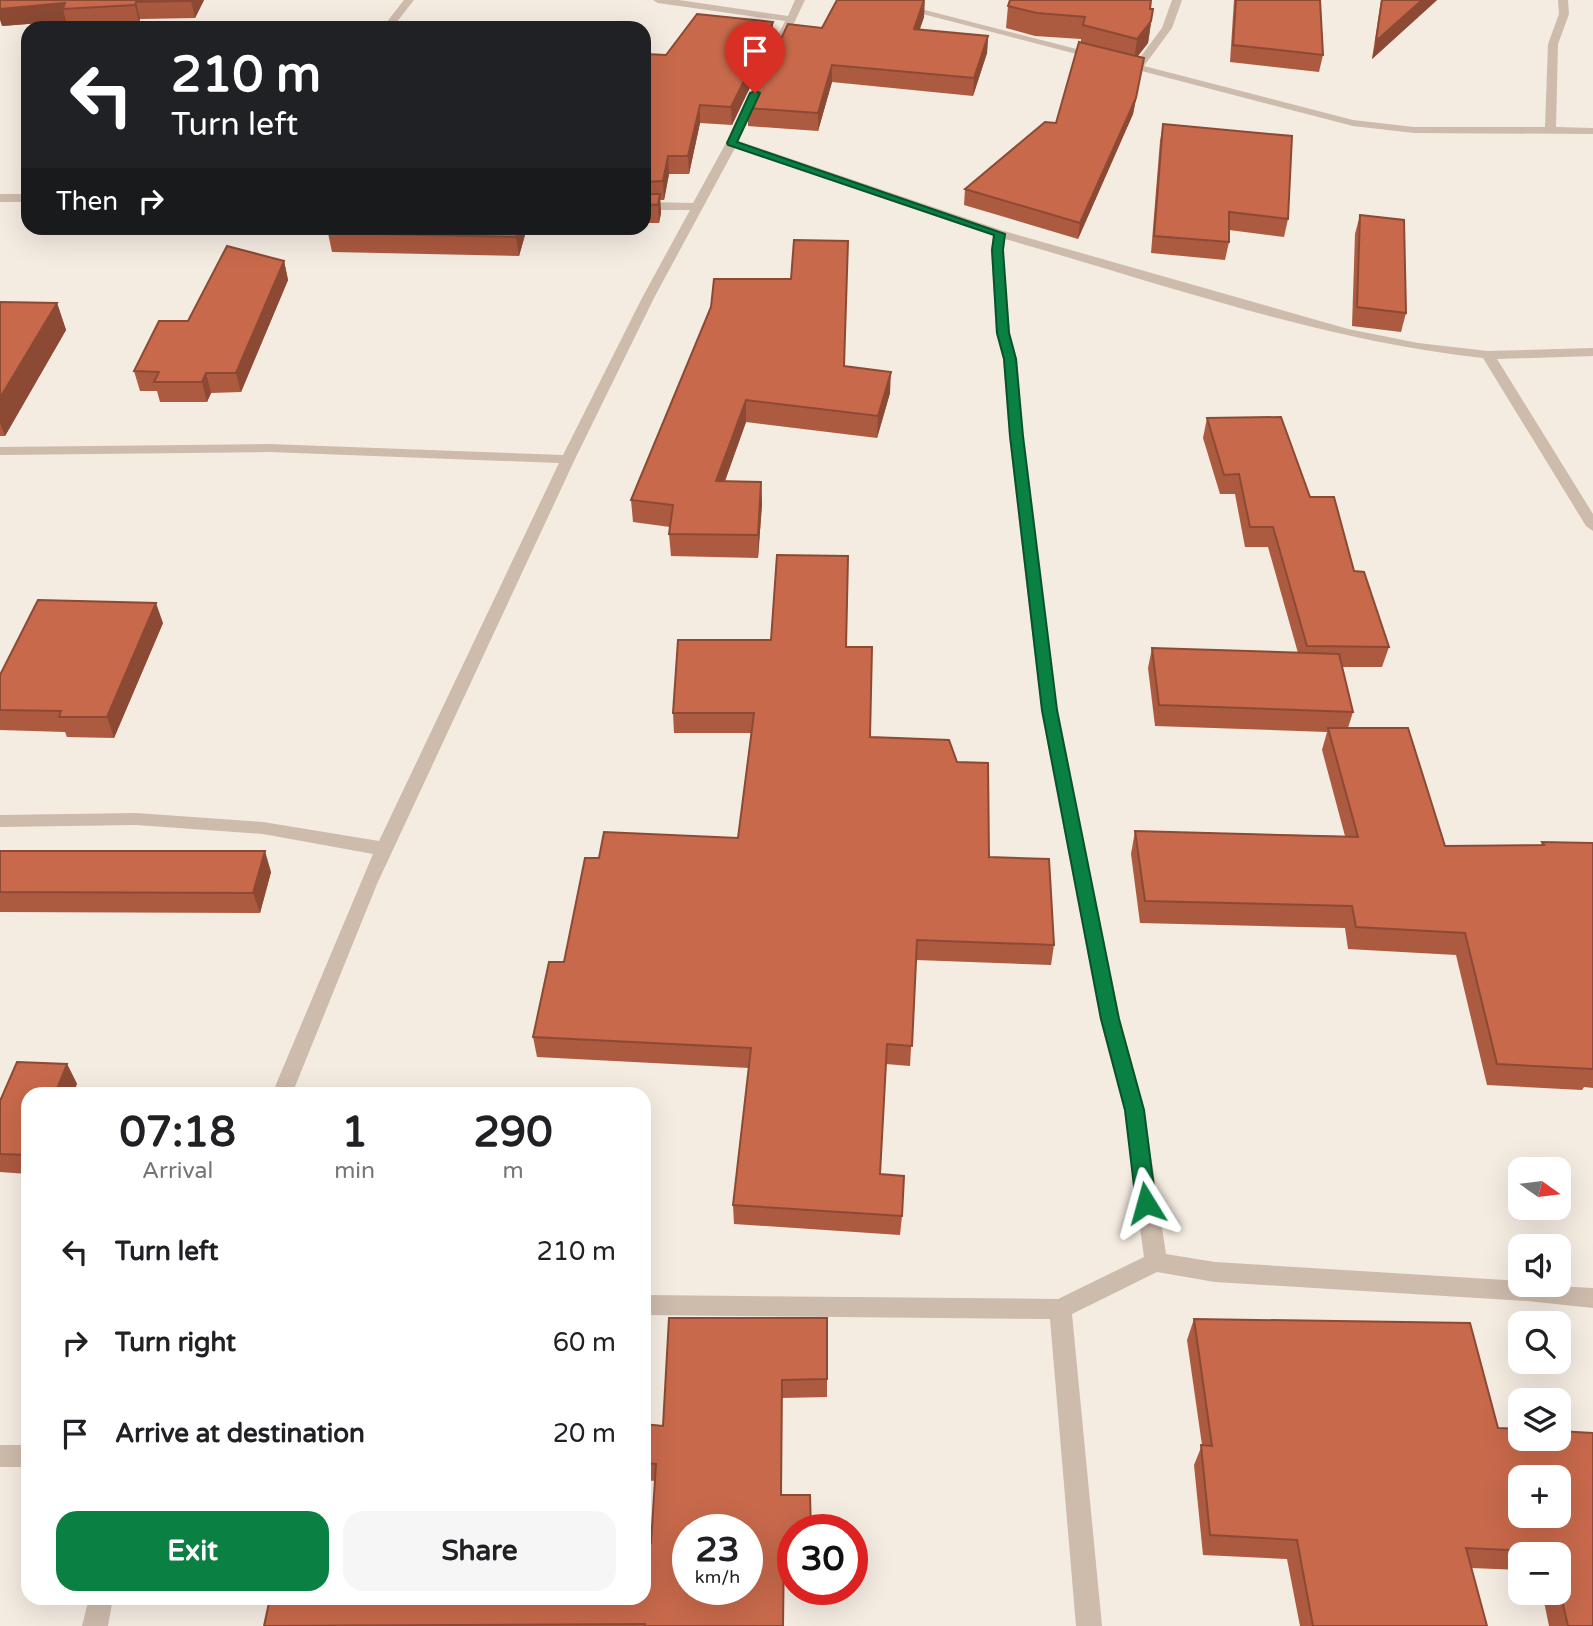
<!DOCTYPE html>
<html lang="en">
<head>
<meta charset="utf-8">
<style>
	body { margin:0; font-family:"Varela Round",sans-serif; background:#f6f6f6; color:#202124; height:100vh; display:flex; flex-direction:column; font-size:26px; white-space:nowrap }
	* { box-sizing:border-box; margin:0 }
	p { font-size:23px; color:#757577 }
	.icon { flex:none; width:38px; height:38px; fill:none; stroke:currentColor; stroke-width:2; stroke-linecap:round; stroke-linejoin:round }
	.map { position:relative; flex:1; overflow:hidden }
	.details { position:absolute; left:21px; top:1087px; width:630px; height:518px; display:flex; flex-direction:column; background:#fff; border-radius:21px; box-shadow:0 7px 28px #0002 }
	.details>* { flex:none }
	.top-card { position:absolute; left:21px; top:21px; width:630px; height:214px; border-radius:21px; box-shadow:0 7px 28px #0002; background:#202124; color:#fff; overflow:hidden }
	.needle { width:46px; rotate:104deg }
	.fabs { position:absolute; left:1508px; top:1157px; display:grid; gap:14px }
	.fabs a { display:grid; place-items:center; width:63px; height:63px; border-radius:14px; background:#fff; box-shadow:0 7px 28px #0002; font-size:35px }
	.speed { position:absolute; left:672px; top:1514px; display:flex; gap:14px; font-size:35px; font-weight:700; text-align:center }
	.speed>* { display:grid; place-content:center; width:91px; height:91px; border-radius:50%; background:#fff; box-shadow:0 7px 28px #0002; line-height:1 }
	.speed small { font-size:18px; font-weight:400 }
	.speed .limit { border:10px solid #d22; background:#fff; color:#111 }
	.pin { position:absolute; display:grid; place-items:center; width:60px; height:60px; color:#fff; margin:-72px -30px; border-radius:50% 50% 50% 0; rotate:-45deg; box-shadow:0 0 7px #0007 }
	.pin .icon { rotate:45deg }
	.me { position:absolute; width:77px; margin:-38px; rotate:352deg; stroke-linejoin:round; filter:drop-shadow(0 0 5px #0008) }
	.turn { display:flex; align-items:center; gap:24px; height:147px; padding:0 35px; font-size:32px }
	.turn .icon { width:91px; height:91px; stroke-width:2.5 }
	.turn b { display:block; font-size:49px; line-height:60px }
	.then { display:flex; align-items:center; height:66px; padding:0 35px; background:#0003; gap:14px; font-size:26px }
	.eta { display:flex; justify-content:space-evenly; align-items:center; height:119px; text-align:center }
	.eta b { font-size:42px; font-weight:700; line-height:49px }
	.button { display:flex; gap:14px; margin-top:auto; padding:14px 35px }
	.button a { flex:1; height:80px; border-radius:21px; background:#0b8043; color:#fff; font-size:28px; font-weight:700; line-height:80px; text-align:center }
	.button a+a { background:#f6f6f6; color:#202124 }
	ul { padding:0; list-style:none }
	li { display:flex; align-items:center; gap:21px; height:91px; padding:0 35px }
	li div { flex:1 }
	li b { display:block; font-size:26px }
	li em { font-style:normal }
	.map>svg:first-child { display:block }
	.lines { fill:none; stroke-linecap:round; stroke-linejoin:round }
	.minor { fill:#cdbbac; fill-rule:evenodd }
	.wall { fill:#ac5a40; fill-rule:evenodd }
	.shaded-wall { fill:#8c4a34 }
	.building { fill:#c8694b; stroke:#8c4a34; stroke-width:2; fill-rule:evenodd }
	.route { fill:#0b8043; stroke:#07532c; stroke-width:2 }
</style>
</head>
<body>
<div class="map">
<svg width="1593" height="1626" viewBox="0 0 1593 1626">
	<rect width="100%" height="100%" fill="#f4ebe1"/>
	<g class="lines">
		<!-- minor -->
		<g class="minor">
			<polygon points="404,0 414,0 392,28 382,28"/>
			<path d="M653 0H679L788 16 795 0H805L738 141 1004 231 1348 329 1418 343 1488 351 1593 348V356L1497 359 1593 514V531L1586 526 1483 358C1320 340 1163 284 1005 239L1003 250 1010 333 1017 359 1023 436 1057 710 1120 1019 1144 1110 1166 1254 1215 1262 1521 1281V1284L1593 1288V1308L1527 1301 1215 1282 1157 1272 1072 1314 1102 1626H1076L1050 1319 644 1315V1295L1058 1299 1144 1257 1124 1110 1100 1019 1041 710 1009 436 1003 359 996 333 991 250 994 236 735 148 654 298 575 459 377 884 292 1094H272L373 854 263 834 136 825 0 827V815L136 813 263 822 379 841 559 463 269 452 0 455V447L269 444 563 455 642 298 690 210H644V202L693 203 726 143 785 21 658 3Z"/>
			<polygon points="869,0 886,0 1135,64 1162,28 1172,0 1182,0 1172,28 1144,66 1353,120 1414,127 1545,127 1548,44 1559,14 1558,0 1568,0 1569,14 1558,44 1556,127 1593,128 1593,134 1414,133 1353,126"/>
			<rect x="0" y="194" width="28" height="8"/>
			<rect x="0" y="1445" width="28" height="22"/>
			<polygon points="89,1598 113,1598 108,1626 82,1626"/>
		</g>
	</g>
	<!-- wall -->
	<g class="wall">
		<polygon points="0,0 204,0 195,18 140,19 139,22 68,26 66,21 2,26"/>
		<polygon points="1234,0 1320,0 1323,55 1319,72 1230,62"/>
		<polygon points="1381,0 1437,0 1372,59"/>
		<polygon points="1008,6 1153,9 1148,43 1137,57 1141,74 1133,114 1078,239 964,205 965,189 1056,123 1081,42 1081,39 1035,36 1006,28"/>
		<polygon points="924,17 919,30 988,36 987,53 973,96 832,82 818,131 748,126 748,108 822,28"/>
		<polygon points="773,22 773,39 732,125 700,123 689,174 669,174 664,200 660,200 661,213 659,223 644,223 644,63 666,55"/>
		<polygon points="1163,124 1288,219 1284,237 1229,230 1229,242 1225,260 1151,253 1160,141"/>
		<polygon points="1360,215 1406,313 1401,332 1352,326 1355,234"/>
		<polygon points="331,228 527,228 519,256 332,252 328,233"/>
		<polygon points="284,261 288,280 241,392 211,393 207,402 160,402 157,391 140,391 134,371 188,321"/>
		<polygon points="0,302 57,303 66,330 5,436 0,436"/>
		<polygon points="711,307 844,366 890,393 877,438 746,422 725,481 761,482 762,504 758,558 671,556 669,534 670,527 633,522 631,500"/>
		<polygon points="1207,418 1310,497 1354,571 1389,647 1382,667 1342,667 1353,712 1348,728 1445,846 1541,845 1542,842 1593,843 1593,1088 1584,1087 1582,1090 1487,1085 1456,955 1348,949 1345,928 1140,923 1131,854 1135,831 1345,836 1322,750 1327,732 1155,726 1148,668 1152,648 1298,653 1268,547 1245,547 1235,494 1220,494 1203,438"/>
		<polygon points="163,623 114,738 67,737 65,732 0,730 0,675"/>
		<polygon points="846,647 870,737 989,857 1054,945 1051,965 916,960 910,1066 886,1064 880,1174 902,1216 900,1235 734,1224 733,1205 749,1068 537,1057 533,1037 564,962 599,858 738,838 751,733 674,733 673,713"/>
		<polygon points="0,851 271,872 260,913 0,912"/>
		<polygon points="67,1064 77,1084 28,1094 28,1174 0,1172 0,1101"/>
		<polygon points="669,1318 827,1379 827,1397 782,1398 781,1495 793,1530 793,1561 784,1561 784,1626 264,1626 651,1543 655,1481 644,1480 644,1424 663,1426"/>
		<path d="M1194 1319 1470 1323 1498 1428 1521 1429V1438H1559V1431L1593 1433V1626H1549L1542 1592H1559V1554H1521V1570L1471 1568 1487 1626H1300L1287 1559 1203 1555 1194 1465 1202 1445 1187 1340ZM1521 1477H1559V1516H1521Z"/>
	</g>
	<!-- shaded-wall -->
	<g class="shaded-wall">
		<polygon points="191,0 204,0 195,18 191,1"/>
		<polygon points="925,0 924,17 914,47 914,29"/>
		<polygon points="1422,0 1437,0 1372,59 1376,41"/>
		<polygon points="136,2 140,19 139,22 135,5"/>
		<polygon points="65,3 63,9 66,21 2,26 0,20 0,9"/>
		<polygon points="1153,9 1148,43 1134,61 1137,39"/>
		<polygon points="773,22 773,39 732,125 731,107"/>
		<polygon points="988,36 987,53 973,96 974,78"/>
		<polygon points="1144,58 1133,114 1078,239 1080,223"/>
		<polygon points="832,65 832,82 818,131 818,113"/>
		<polygon points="700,105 700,123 689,174 688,156"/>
		<polygon points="668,156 669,174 664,200 663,181"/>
		<polygon points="660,194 661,213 659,223 658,205"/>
		<polygon points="519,228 527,228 519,256 516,237"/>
		<polygon points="284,261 288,280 241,392 236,373"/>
		<polygon points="57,303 66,330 5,436 0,423 0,398"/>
		<polygon points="891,372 890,393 877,438 878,416"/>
		<polygon points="206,373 211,393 207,402 202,382"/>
		<polygon points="746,400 746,422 717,503 716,481"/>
		<polygon points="761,482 762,504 758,558 758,535"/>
		<polygon points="156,603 163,623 114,738 107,717"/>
		<polygon points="265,851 271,872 260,913 253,893"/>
		<polygon points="67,1064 77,1084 73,1094 55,1094"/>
	</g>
	<!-- building -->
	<g class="building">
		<polygon points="0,0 191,0 191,1 136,2 135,5 63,9 65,3 0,9"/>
		<polygon points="837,0 924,0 914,29 988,36 974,78 832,65 818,113 748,108 788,24 822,28"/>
		<polygon points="1010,0 1151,0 1150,9 1153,9 1151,21 1137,39 1083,25 1085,17 1037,13 1008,6"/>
		<polygon points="1236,0 1320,0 1323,55 1233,45"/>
		<polygon points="1382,0 1422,0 1376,41"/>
		<polygon points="697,14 773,22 731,107 700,105 688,156 668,156 663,181 644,182 644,63 646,54 666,55"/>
		<polygon points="1079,42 1144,58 1136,98 1080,223 965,189 1045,122 1056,123"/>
		<polygon points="1163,124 1292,136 1288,219 1229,212 1229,242 1154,236"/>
		<polygon points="644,194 660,194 658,205 644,204"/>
		<polygon points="1360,215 1404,220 1406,313 1357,307"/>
		<polygon points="331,228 519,228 516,237 328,233"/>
		<polygon points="794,240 848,241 844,366 891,372 878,416 746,400 716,481 761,482 758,535 669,534 673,505 631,500 711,307 714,279 791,279"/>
		<polygon points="227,246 284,261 236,373 206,373 202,382 154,382 159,372 134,371 159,321 188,321"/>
		<polygon points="0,302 57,303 0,398"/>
		<polygon points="1281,417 1310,497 1334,497 1354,571 1364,572 1389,647 1307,646 1273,527 1250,527 1239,474 1224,475 1207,418"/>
		<polygon points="777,555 848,556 846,647 872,647 870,737 949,740 957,762 988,763 989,857 1049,859 1054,945 917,940 912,1046 887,1044 880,1174 904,1176 902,1216 733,1205 751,1048 533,1037 549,962 564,962 585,858 599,858 604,832 738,838 754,713 673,713 678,640 771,640"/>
		<polygon points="38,600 156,603 107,717 59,717 61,711 0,710 0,675"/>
		<polygon points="1152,648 1339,654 1353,712 1159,705"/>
		<polygon points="1328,728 1408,728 1445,846 1544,845 1542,842 1593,843 1593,1069 1497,1064 1465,933 1356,927 1352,906 1145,901 1135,831 1358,837"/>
		<polygon points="0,851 265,851 253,893 0,892"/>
		<polygon points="17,1062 67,1064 55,1094 28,1094 28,1155 0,1154 0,1101"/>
		<path d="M669 1318H827V1379L782 1380 781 1495H810L811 1530H793V1545H784L783 1626H645V1624L264 1626 270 1598H644V1543H651L656 1464 644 1463V1424L663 1426ZM688 1530H747V1589H688Z"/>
		<path d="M1194 1319 1470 1323 1498 1428 1521 1429V1438H1559V1431L1593 1433V1626H1568L1559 1587V1554H1552L1551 1552 1466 1548 1487 1626H1313L1297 1540 1210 1535 1201 1445 1212 1446ZM1521 1477H1559V1516H1521Z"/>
	</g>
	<!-- route -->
	<polygon class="route" points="755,91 760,93 737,142 1005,234 1003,250 1009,333 1016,359 1023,436 1057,710 1119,1019 1144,1110 1156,1203 1153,1209 1146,1211 1139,1209 1136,1203 1125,1110 1101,1019 1042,710 1010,436 1004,359 997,333 992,250 994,235 728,145 727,143 750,93"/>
</svg>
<div class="fabs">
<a><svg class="needle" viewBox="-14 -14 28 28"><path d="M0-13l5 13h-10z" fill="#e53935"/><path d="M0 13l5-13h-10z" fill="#757577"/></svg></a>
<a><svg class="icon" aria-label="sound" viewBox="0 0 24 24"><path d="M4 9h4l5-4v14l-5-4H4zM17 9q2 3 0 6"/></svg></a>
<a><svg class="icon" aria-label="search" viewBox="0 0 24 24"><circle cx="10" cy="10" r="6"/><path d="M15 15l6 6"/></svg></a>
<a><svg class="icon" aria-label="layers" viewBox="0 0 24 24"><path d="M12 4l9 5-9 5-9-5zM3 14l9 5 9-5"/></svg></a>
<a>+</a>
<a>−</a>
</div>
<div class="speed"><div>23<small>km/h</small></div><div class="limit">30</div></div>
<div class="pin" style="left:755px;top:93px;background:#d93025"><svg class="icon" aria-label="arrive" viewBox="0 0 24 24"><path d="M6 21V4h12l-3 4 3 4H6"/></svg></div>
<svg class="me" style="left:1146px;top:1203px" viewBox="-20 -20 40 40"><path d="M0-17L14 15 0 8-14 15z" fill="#0b8043" stroke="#fff" stroke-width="4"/></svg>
<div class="top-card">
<div class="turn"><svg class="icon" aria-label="left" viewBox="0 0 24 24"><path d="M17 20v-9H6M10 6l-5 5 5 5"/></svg><div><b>210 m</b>Turn left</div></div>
<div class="then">Then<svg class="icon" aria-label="right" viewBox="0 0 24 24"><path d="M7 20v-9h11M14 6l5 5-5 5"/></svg></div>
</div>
<section class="details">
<div class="eta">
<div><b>07:18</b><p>Arrival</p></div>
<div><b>1</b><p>min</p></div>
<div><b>290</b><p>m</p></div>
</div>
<ul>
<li><svg class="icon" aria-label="left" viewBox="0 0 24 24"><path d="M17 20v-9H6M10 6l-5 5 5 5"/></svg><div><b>Turn left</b></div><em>210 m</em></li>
<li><svg class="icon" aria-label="right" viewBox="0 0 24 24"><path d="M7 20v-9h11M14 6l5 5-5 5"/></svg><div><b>Turn right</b></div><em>60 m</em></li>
<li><svg class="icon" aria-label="arrive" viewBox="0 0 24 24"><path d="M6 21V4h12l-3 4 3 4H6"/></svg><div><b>Arrive at destination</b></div><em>20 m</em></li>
</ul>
<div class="button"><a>Exit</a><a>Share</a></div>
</section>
</div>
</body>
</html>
